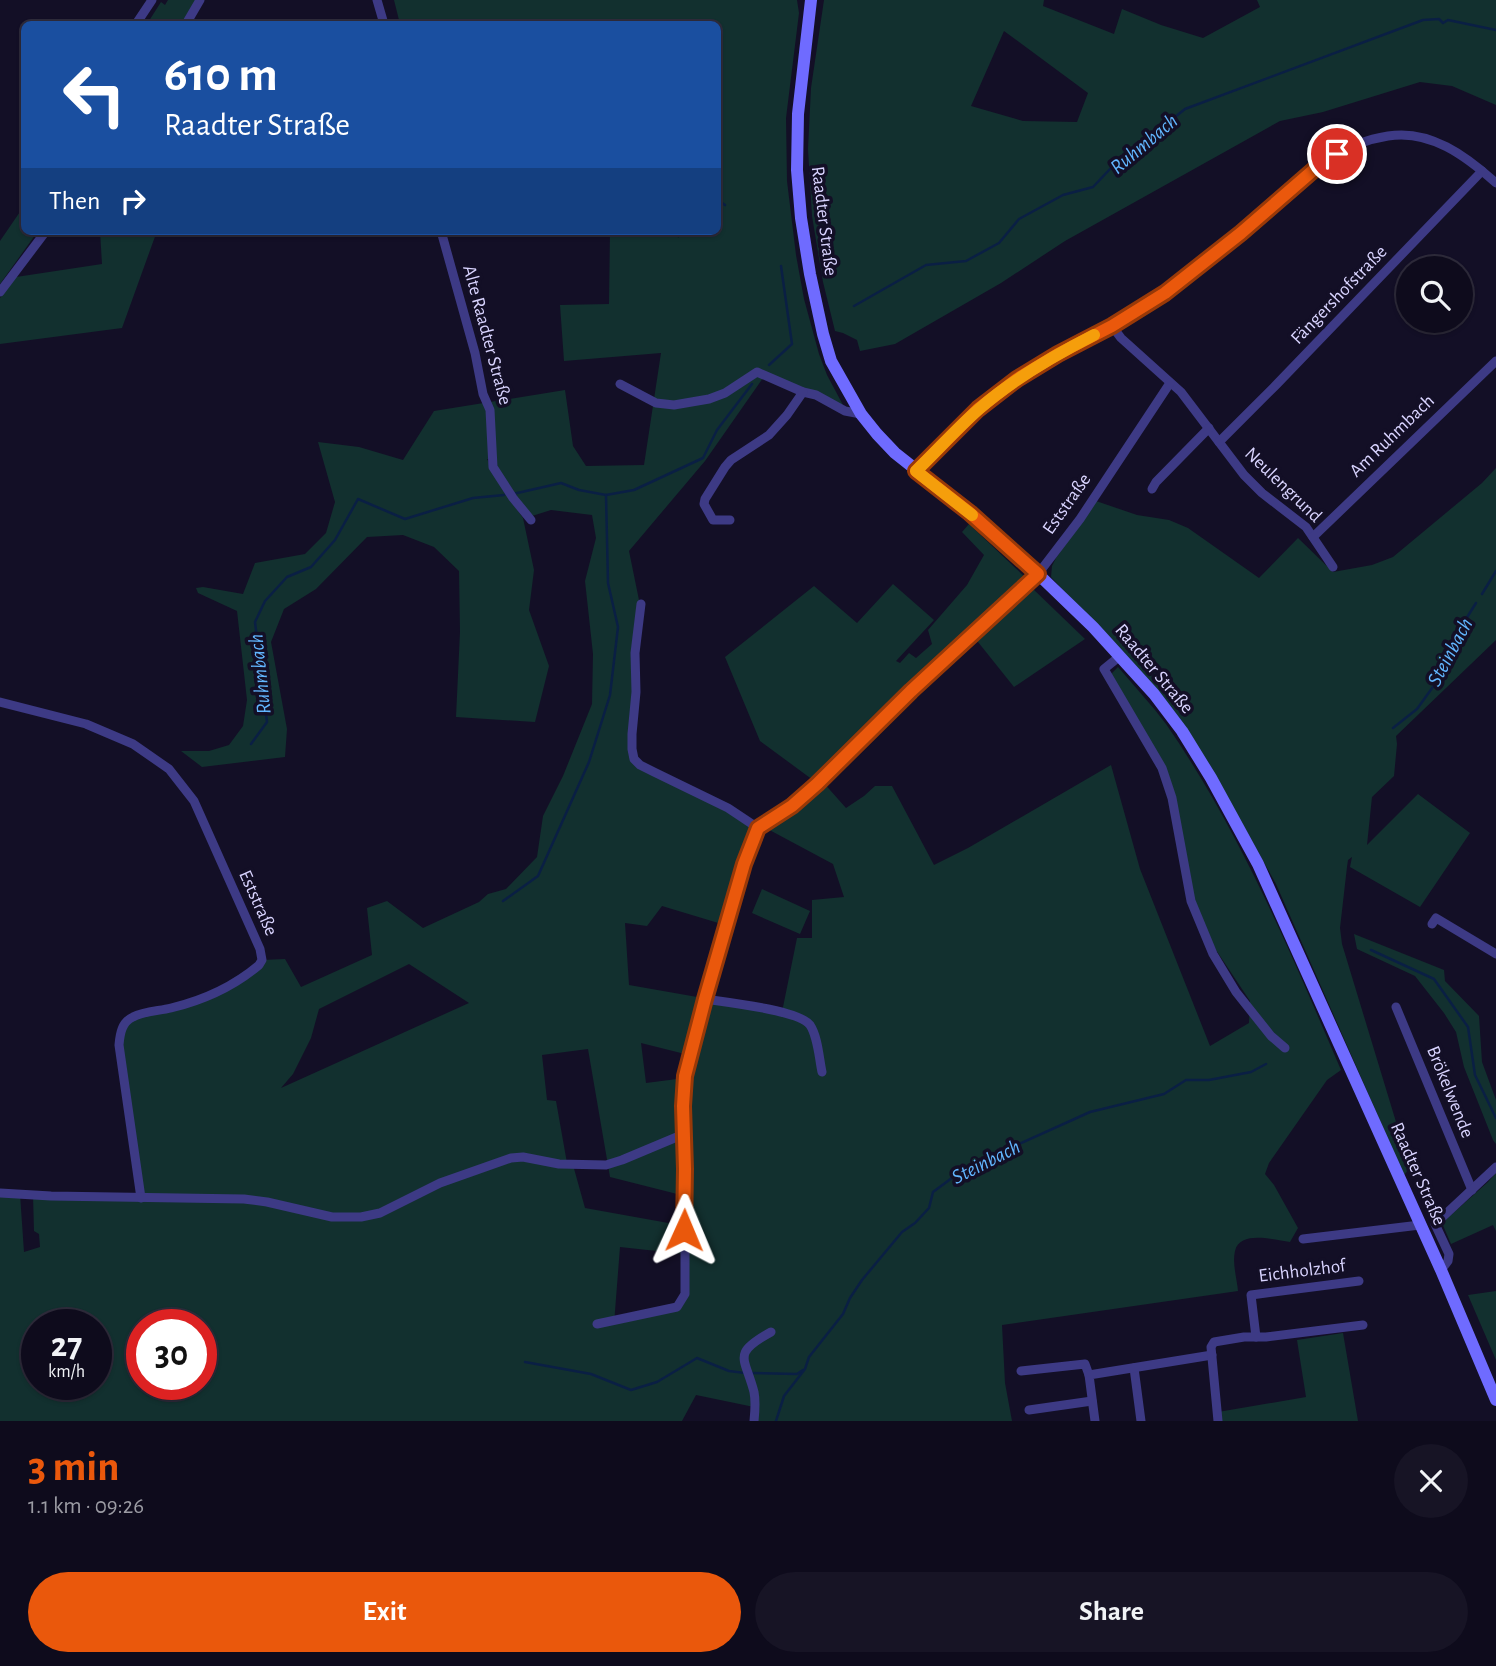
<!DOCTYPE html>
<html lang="en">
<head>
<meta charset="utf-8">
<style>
	body { margin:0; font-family:"Alegreya Sans",sans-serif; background:#171425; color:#f1f3f6; height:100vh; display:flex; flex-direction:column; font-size:26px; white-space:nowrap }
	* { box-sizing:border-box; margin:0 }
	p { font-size:23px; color:#9b9ba3 }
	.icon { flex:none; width:38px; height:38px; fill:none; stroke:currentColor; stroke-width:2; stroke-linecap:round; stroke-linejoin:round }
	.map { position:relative; height:1421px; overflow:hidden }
	.details { display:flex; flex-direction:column; background:#0e0b1c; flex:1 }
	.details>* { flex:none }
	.banner { position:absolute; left:21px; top:21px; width:700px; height:214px; border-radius:10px; box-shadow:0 2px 5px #0004,0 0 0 2px #2e2b3b; background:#1a4fa0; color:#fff; overflow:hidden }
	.buttons { position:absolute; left:1396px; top:256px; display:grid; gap:14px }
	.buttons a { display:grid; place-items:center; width:77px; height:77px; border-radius:50%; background:#0e0b1c; box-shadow:0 2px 5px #0004,0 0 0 2px #2e2b3b; font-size:35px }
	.speed { position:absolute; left:21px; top:1309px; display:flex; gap:14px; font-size:35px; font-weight:700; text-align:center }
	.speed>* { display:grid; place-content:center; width:91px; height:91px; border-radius:50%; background:#0e0b1c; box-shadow:0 2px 5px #0004,0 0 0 2px #2e2b3b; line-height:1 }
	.speed small { font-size:18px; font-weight:400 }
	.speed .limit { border:10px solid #d22; background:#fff; color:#111 }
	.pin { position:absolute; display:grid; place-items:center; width:60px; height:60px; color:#fff; margin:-30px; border:4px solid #fff; border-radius:50%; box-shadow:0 2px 7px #0007 }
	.me { position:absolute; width:77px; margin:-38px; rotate:1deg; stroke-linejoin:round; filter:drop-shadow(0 0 5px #0008) }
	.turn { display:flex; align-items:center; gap:24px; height:147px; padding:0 28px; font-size:32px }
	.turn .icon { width:91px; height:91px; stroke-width:2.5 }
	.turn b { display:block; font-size:49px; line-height:60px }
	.then { display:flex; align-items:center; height:66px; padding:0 28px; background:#0003; gap:14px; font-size:26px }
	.round { display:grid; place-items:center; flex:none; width:74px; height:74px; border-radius:37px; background:#171425 }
	.head { display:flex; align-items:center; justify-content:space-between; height:119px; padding:0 28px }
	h1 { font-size:42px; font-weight:600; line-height:52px; color:#ea580c }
	.action { display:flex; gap:14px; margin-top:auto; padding:14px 28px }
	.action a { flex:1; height:80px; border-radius:42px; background:#ea580c; color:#fff; font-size:28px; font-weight:600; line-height:80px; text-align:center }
	.action a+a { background:#171425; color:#f1f3f6 }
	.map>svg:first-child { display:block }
	.green { fill:#12302f; fill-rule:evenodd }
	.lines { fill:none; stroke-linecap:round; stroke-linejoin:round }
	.stream { stroke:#0a1f44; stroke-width:2.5 }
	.street { stroke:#3d3a85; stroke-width:9 }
	.secondary { stroke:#6f6bff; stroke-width:12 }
	.route-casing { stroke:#983908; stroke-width:18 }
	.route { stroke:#ea580c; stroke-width:12 }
	.slow { stroke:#f59e0b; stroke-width:12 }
	.labels { text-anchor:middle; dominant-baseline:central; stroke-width:7; stroke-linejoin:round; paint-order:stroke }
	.street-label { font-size:19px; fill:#d9d4ff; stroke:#130f26 }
	.water-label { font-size:21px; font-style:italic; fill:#62b6ff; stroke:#130f26 }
</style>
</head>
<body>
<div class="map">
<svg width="1496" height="1421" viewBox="0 0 1496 1421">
	<rect width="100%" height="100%" fill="#130f26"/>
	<!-- green -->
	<g class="green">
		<polygon points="168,0 196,0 192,9 181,24 147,24 161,2 165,5"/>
		<path d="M394 0H797L799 13 786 118 787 181 796 255 804 299 819 354 827 375 843 405 763 378 705 461 629 551 640 605 633 759 727 809 757 829 725 925 662 906 647 926 625 923 629 985 782 1012 797 938H812V900L844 897 833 864 762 826 822 781 846 808 864 796 875 786H892L934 865 968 848 1111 765 1140 869 1210 1046 1249 1023 1250 1001 1216 950 1193 900 1173 798 1111 674 1118 667C1134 686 1151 704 1166 724 1240 831 1290 951 1341 1070L1327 1080 1269 1163 1265 1174 1274 1185 1298 1228 1290 1242C1274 1240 1240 1230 1235 1251 1232 1263 1237 1279 1238 1291L1002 1325 1005 1383 1012 1421H753L754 1407 696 1395 682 1421H0V1193L20 1194 24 1252 40 1247 39 1234 34 1231 33 1195 141 1198 120 1038 134 1016 198 1001 262 960 285 959 301 987 372 955 367 908 387 901 423 928 479 902 488 894 506 889 537 857 543 816 563 776 592 704 593 654 585 581 596 538 592 515 551 510 532 516 500 475 495 459H487L504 491 523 518 534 570 529 610 549 666 535 722 456 717 460 632 459 571 434 547 403 535 367 537 316 589 284 609 271 642 287 729 285 757 202 767 181 751H209L229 745 243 726 247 700 237 611 198 593 196 588 203 587 243 594 255 563 305 554 326 533 335 502 318 442 359 447 403 460 434 411 565 390 573 446 586 466 644 465 661 353 564 361 560 305 609 304 610 231H669L679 238 671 231H718V24H400ZM409 964 469 1003 281 1088 293 1074 311 1038 319 1009ZM641 1043 689 1055 685 1078 646 1083ZM588 1049 610 1177 685 1196V1226L585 1208 573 1165 567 1163 556 1101 547 1100 542 1055ZM620 1247 684 1254 683 1301 614 1324ZM37 1325H96V1384H37ZM142 1325H201V1384H142Z"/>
		<path d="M824 0H1044L1043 6 1114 34 1122 9 1161 25 1203 38 1260 7 1257 0H1496V105L1452 86 1420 82 1323 112 1280 121 1065 241 1001 283 895 344 860 351 857 340 843 333 835 331 823 282 812 216 808 149 811 88ZM1004 31 1088 93 1077 122 1023 121 971 106Z"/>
		<polygon points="24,206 24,231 38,231 0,284 0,241"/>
		<polygon points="100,231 157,231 122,328 0,344 0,298 16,277 102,264"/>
		<polygon points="1496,468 1496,640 1396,736 1397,744 1394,776 1372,797 1367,845 1418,794 1470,833 1420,907 1350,867 1352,857 1348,860 1347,867 1340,928 1342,944 1410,1168 1404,1175 1276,884 1233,807 1123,655 1051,577 1052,566 1056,558 1096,501 1137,515 1169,520 1188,528 1259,578 1298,538 1333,572 1372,565 1393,557 1482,483"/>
		<polygon points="969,524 1026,578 1010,596 817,783 760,741 725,657 814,586 857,623 893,584 934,620 896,661 900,663 909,653 916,658 932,644 928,630 967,585 984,555 962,532"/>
		<polygon points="1031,587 1085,639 1014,687 974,637"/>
		<polygon points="762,889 810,911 800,934 752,913"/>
		<polygon points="1354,934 1444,970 1445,981 1479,1016 1482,1062 1496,1100 1496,1144 1493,1140 1464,1067 1456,1032 1444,1013 1415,976 1357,949"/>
		<polygon points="1496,1173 1496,1231 1493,1225 1451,1244 1442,1223 1488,1182"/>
		<polygon points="1496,1291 1496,1360 1468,1295"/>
		<polygon points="1343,1333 1358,1421 1220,1421 1218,1412 1306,1397 1297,1340"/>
	</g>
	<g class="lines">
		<!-- stream -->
		<g class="stream">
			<polyline points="718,200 725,205"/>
			<polyline points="854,306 926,265 966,261 999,243 1019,219 1063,195 1093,187 1111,168 1185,109 1423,20 1439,19 1443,23 1448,20 1496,30"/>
			<polyline points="769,365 792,344 781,266"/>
			<polyline points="513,494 561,483 579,490 606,495 634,490 703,458 717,430 752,384"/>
			<polyline points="1482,594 1496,571"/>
			<polyline points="1393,728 1417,709 1448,666 1451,643 1476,603"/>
			<polyline points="251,744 267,722 255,622 265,601 287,577 311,567 335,540 358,499 405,519 473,498 504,495"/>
			<polyline points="503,901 538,876 589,762 610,695 618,627 608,583 606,495"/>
			<polyline points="1371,950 1434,979 1468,1027 1475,1075 1496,1118"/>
			<polyline points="525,1362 591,1374 631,1390 657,1382 697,1358 729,1371 745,1373"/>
			<polyline points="752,1373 797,1374 803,1370"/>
			<polyline points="776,1421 784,1396 805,1369 809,1357 843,1314 850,1298 862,1280 902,1232 915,1223 929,1208 933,1192 964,1169 1090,1112 1164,1094 1186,1080 1209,1080 1251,1072 1266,1064"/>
		</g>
		<!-- street -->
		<g class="street">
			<polyline points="377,0 384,24"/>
			<polyline points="136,24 152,0"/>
			<polyline points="186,24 200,0"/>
			<polyline points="441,231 475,353 483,394 490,410 493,467 513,498 531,520"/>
			<polyline points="0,292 46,231"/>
			<polyline points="1112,326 1121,338 1181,392 1244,475 1262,493 1306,527 1333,567"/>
			<polyline points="620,384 656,403 674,405 709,399 725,393 757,372 803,392 816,395 845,411 861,414"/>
			<polyline points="1219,442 1276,385 1482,171"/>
			<path d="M917 471C949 439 980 404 1018 378 1048 358 1080 344 1111 327 1134 314 1157 299 1178 283 1206 262 1234 240 1260 217 1300 182 1334 144 1388 136 1430 129 1466 156 1496 183"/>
			<polyline points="1152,489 1156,482 1209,428"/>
			<polyline points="730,520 713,520 704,504 705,499 725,467 731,460 769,435 787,415 803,392"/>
			<polyline points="1313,537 1496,361"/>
			<polyline points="641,604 635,653 636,692 632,734 632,749 634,759 640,765 654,772 728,808 758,828"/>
			<polyline points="1120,656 1104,669 1162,768 1172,798 1191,901 1213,954 1236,992 1271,1036 1285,1048"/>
			<path d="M0 702 86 724 133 744 169 769 194 801 260 949 262 960 259 965C233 987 204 1000 171 1008 159 1011 144 1011 133 1017 122 1022 120 1033 119 1045L141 1198"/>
			<polyline points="1432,924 1436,918 1496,954"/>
			<path d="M705 999C725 1002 799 1010 810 1025 818 1037 819 1058 822 1072"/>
			<polyline points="1396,1007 1472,1190"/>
			<polyline points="0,1193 51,1196 244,1199 267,1202 332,1217 361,1217 380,1213 440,1183 511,1158 523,1157 559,1164 606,1165 622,1160 684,1134 685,1079 689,1055 744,865 758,828 792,806 817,784 911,691 1038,574 1080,519 1170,383"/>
			<polyline points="1303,1239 1420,1225"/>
			<polyline points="1441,1270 1448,1261 1449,1254 1435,1224 1496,1167"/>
			<polyline points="597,1324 677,1307 685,1294 685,1169 684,1134"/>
			<polyline points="1256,1337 1251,1295 1359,1281"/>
			<polyline points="1134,1368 1141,1421"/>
			<polyline points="1021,1371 1085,1364 1089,1375"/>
			<polyline points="1029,1410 1092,1401"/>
			<path d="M754 1421C755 1411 756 1402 754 1392 745 1357 731 1354 771 1332"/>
			<polyline points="1095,1421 1089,1375 1212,1355"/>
			<polyline points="1218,1421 1211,1347 1214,1342 1244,1337 1266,1337 1363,1325"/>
		</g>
		<!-- secondary -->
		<polyline class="secondary" points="811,0 798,114 797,170 801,218 810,274 823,334 831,361 861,414 877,434 895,453 948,495 1038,574 1093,627 1154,694 1182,731 1211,778 1258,864 1441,1270 1496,1400"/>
	</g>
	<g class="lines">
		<defs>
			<polyline id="route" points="684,1230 685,1169 683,1106 685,1076 705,999 744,864 758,828 792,806 817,784 911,691 1038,574 970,513 916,471 978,409 1017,379 1058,354 1112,326 1165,293 1241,233 1317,167 1337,154"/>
		</defs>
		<!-- route casing -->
		<use href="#route" class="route-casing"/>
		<!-- route -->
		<use href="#route" class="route"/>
		<!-- slow -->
		<path class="slow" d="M972 515 916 471C937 451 957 428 979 409 1013 379 1053 356 1094 335"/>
	</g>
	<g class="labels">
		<!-- street labels -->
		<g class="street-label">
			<text transform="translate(824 221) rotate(83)">Raadter Straße</text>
			<text transform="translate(1339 295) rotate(-46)">Fängershofstraße</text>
			<text transform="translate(487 335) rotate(75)">Alte Raadter Straße</text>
			<text transform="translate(1392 436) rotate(-44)">Am Ruhmbach</text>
			<text transform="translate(1283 485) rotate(44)">Neulengrund</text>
			<text transform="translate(1067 504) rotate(-55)">Eststraße</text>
			<text transform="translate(1154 669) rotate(50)">Raadter Straße</text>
			<text transform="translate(258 903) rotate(66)">Eststraße</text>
			<text transform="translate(1450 1092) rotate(68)">Brökelwende</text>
			<text transform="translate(1418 1174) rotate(66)">Raadter Straße</text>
			<text transform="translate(1302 1271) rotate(-7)">Eichholzhof</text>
		</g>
		<!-- water labels -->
		<g class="water-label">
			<text transform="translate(1144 144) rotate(-40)">Ruhmbach</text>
			<text transform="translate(1450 652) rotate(-62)">Steinbach</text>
			<text transform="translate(260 674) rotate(-96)">Ruhmbach</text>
			<text transform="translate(986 1162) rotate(-27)">Steinbach</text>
		</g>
	</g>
</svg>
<div class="buttons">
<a><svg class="icon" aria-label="search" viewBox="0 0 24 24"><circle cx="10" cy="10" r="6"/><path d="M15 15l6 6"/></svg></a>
</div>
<div class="speed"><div>27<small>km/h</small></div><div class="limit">30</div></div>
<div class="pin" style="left:1337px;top:154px;background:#d93025"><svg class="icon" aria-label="arrive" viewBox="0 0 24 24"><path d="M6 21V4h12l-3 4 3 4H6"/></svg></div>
<svg class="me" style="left:684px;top:1230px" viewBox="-20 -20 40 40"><path d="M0-17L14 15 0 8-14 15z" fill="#ea580c" stroke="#fff" stroke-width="4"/></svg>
<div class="banner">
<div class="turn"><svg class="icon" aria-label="left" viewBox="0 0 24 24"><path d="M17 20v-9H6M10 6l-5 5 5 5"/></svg><div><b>610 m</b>Raadter Straße</div></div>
<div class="then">Then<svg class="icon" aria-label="right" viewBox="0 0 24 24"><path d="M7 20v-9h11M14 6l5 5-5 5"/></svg></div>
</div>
</div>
<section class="details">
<div class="head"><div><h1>3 min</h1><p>1.1 km · 09:26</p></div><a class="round"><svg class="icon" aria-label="close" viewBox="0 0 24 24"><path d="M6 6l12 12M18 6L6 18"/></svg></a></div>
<div class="action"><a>Exit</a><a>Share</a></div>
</section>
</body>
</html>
